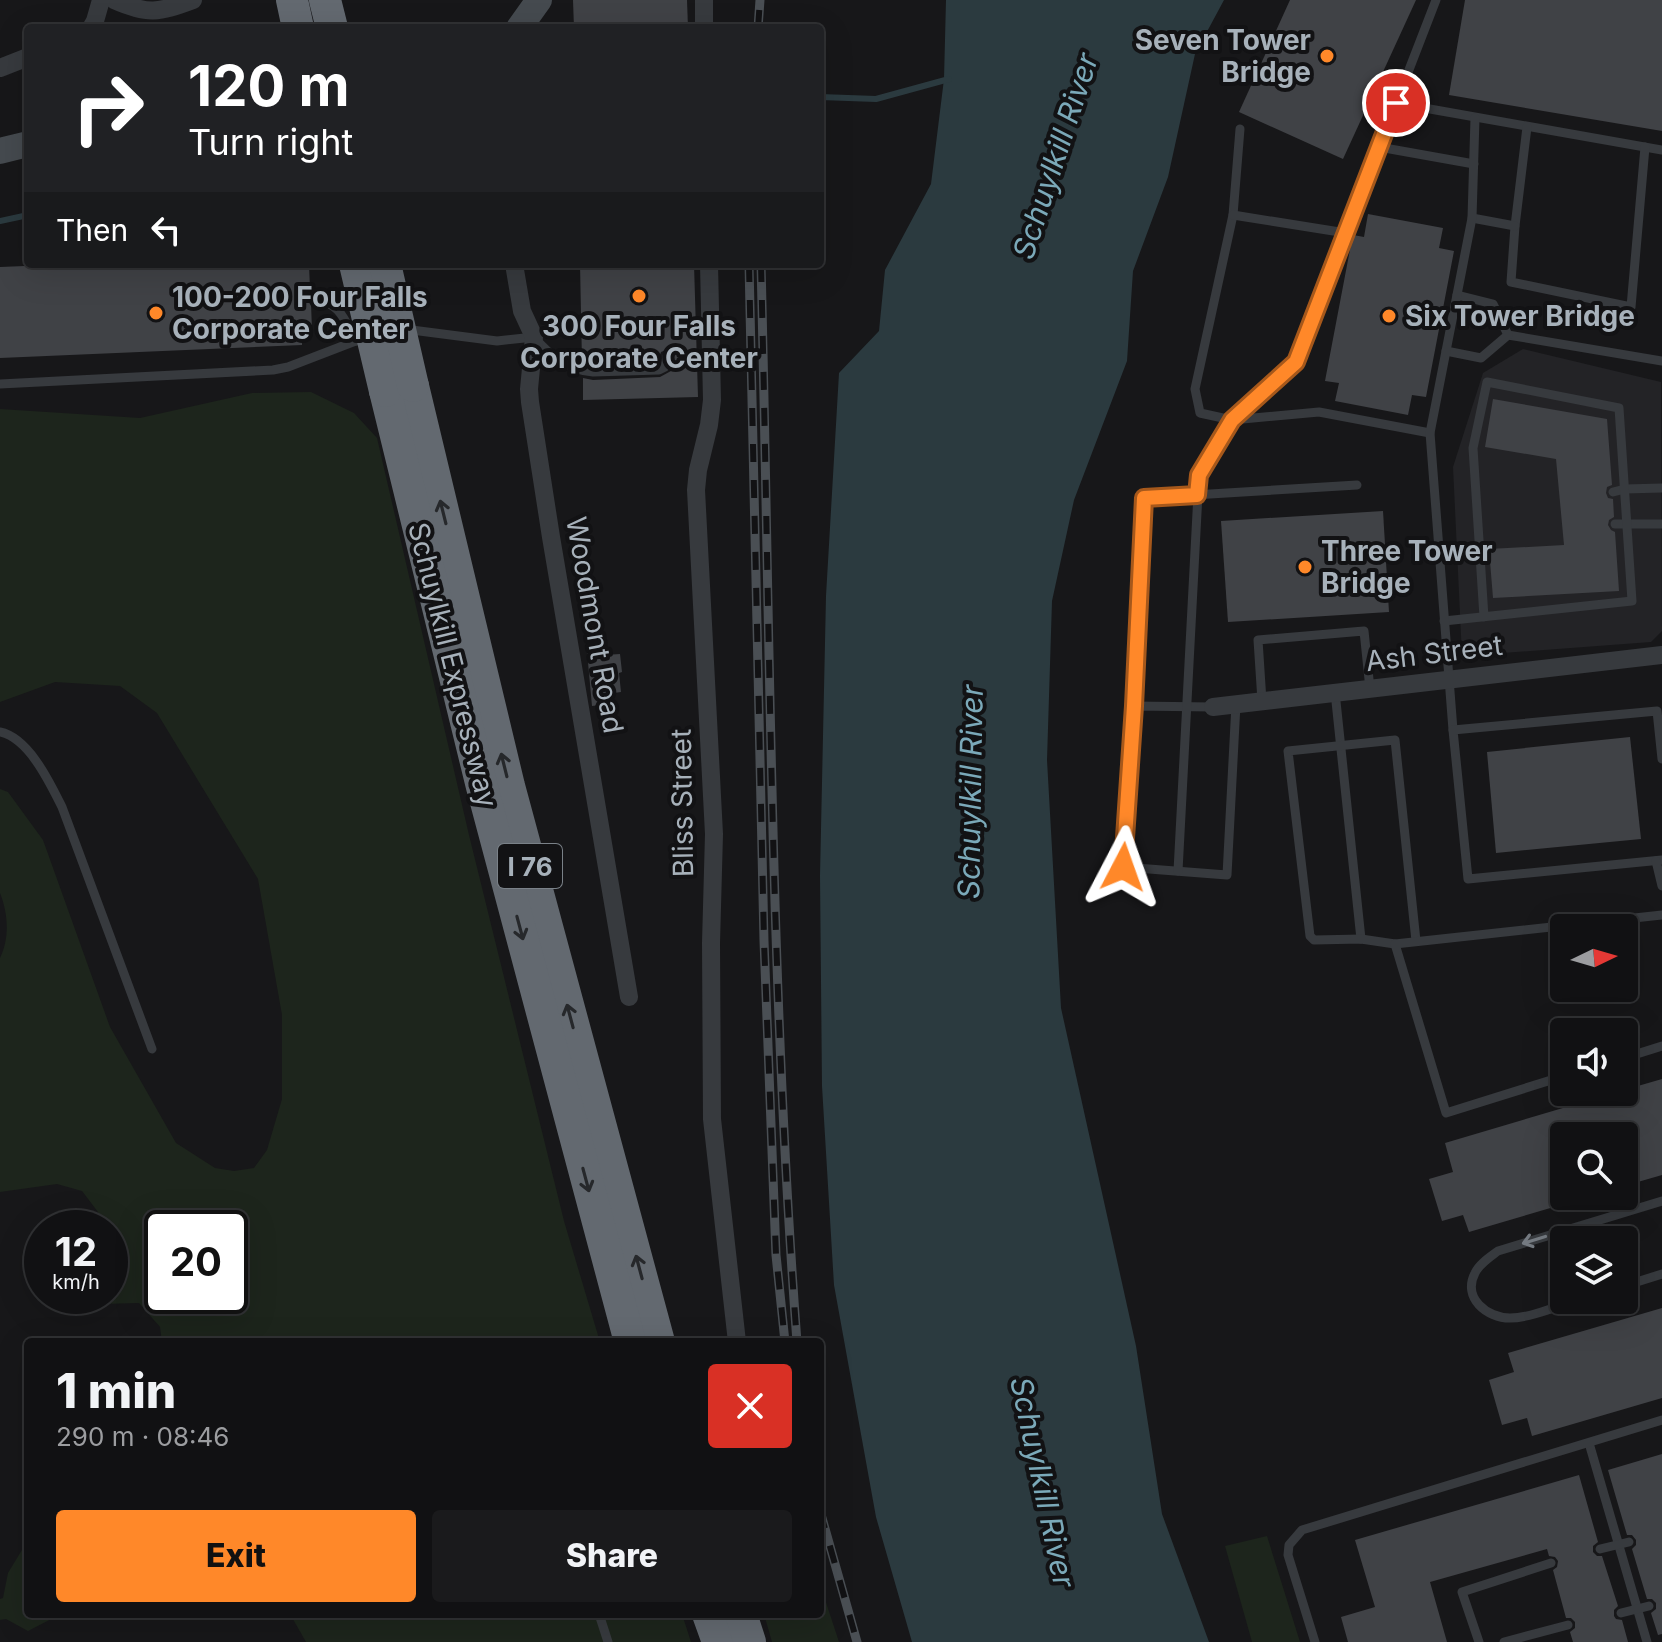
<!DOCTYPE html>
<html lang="en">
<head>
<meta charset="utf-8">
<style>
	body { margin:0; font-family:Inter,sans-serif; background:#1a1a1c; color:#f1f3f6; height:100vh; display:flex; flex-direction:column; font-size:30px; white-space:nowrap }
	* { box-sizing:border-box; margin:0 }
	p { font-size:26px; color:#9c9da0 }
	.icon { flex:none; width:44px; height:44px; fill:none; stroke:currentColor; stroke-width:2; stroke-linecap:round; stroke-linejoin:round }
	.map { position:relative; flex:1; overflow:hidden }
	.panel { position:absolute; left:24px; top:1338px; width:800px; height:280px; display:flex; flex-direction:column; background:#111113; border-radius:8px; box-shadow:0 8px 32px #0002,0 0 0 2px #303133 }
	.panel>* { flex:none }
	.banner { position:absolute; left:24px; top:24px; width:800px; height:244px; border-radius:8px; box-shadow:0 8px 32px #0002,0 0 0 2px #303133; background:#202124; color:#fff; overflow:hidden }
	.needle { width:52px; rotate:85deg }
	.controls { position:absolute; left:1550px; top:914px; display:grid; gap:16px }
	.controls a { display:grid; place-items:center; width:88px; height:88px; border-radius:8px; background:#111113; box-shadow:0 8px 32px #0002,0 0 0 2px #303133; font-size:40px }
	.speed { position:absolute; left:24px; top:1210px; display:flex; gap:16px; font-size:40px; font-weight:700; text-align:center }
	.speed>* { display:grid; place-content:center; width:104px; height:104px; border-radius:50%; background:#111113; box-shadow:0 8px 32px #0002,0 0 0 2px #303133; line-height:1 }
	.speed small { font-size:20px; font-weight:400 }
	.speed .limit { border:4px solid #111; border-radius:12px; background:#fff; color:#111 }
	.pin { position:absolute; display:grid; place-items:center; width:68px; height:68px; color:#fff; margin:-34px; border:4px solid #fff; border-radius:50%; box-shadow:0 2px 8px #0007 }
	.me { position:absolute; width:88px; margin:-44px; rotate:4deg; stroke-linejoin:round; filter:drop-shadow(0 0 6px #0008) }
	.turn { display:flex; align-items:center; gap:28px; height:168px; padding:0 32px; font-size:36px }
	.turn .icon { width:104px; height:104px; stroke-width:2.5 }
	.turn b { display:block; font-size:56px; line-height:68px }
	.then { display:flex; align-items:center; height:76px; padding:0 32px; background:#0003; gap:16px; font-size:30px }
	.round { display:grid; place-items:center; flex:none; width:84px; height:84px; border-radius:8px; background:#1a1a1c }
	.overview { display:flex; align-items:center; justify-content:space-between; height:136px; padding:0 32px }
	h1 { font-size:48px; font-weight:800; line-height:60px }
	.action { display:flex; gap:16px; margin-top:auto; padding:16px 32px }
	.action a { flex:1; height:92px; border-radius:8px; background:#ff8829; color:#111; font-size:32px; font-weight:800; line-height:92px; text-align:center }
	.action a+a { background:#1a1a1c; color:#f1f3f6 }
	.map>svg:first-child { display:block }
	.built { fill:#232326 }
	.green { fill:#1d251c; fill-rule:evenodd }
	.water { fill:#2b3a3f }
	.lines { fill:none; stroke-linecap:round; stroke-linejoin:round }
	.stream { stroke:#2b3a3f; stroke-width:6 }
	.building { fill:#404246 }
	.service { stroke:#373a3e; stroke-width:9 }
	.minor { stroke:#373a3e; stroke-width:18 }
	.secondary { stroke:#454a4f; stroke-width:26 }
	.motorway { stroke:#636970; stroke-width:32 }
	.rail-casing { stroke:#4a4f54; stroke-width:9 }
	.rail { stroke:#121214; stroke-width:6; stroke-dasharray:18; stroke-linecap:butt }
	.motorway-bridge { stroke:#636970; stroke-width:32 }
	.oneway { stroke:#26282b }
	.oneway2 { stroke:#757b82 }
	.route-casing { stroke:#a6581b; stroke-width:20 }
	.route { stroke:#ff8829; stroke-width:14 }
	.poi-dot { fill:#ff8829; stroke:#121214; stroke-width:3 }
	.labels { text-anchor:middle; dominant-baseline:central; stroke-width:8; stroke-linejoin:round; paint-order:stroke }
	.shield { fill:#121214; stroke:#7a8188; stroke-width:2 }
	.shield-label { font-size:26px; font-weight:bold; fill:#a7b1ba }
	.poi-label { font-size:28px; font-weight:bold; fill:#a7b1ba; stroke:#121214; text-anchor:start }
	.street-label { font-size:28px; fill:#a7b1ba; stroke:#121214 }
	.water-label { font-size:30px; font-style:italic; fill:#7ba9b9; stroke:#121214 }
</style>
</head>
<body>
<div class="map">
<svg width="1662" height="1642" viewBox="0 0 1662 1642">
	<rect width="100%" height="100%" fill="#171719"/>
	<!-- built -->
	<polygon class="built" points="1523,349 1661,382 1662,631 1651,642 1462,656 1453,467 1483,373"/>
	<!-- green -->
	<g class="green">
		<path d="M311 392 354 413 377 438 469 835 564 1221 600 1342H162L160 1327 139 1303 102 1304 94 1296H110V1228H81L97 1220 98 1212 82 1191 57 1184 0 1192V958C10 938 8 913 0 893V789L8 792 43 840 110 1027 176 1143 215 1168 234 1171 254 1168 267 1150 282 1099V1015L258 879 157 713 120 686 55 682 0 702V409L140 418 252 393ZM162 1228H230V1296H162Z"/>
		<polygon points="1267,1536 1300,1642 1252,1642 1225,1546"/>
		<polygon points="28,1540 28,1614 61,1614 28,1631 6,1619 0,1620 0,1599 3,1598 8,1573"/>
		<polygon points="820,1584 839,1642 772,1642 764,1614 820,1614"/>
		<polygon points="290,1614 682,1614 691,1642 306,1642"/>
	</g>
	<!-- water -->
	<polygon class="water" points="946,0 1224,0 1195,54 1168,177 1133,271 1127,361 1074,500 1052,601 1047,760 1061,1008 1136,1346 1162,1514 1209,1642 912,1642 876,1517 834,1285 822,1086 820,876 826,596 839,373 879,331 885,270 931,184 944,79"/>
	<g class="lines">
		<!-- stream -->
		<g class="stream">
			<polyline points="820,97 876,99 949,79"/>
			<polyline points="0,221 28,215"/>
		</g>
	</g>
	<!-- building -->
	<g class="building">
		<polygon points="573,0 687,0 688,28 574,28"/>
		<polygon points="1290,0 1416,0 1343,159 1239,112"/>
		<polygon points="1465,0 1662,0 1662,131 1449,95"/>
		<polygon points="1368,214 1443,228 1439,248 1454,251 1426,397 1412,395 1408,415 1335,401 1339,383 1325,381 1352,239 1353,235 1364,237"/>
		<polygon points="74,264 309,265 310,289 306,291 304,296 306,301 311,304 312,329 302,329 302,345 0,358 0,267"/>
		<polygon points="580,264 694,264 698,397 583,400 583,378 593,380 660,377 671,371 674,357 672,351 668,349 661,352 657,363 593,364 582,362"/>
		<polygon points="1493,399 1607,419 1612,485 1607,487 1606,493 1608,498 1613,499 1614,517 1609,520 1608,525 1611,530 1615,532 1619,591 1493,598 1489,549 1564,545 1556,459 1485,447"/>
		<polygon points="1383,511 1389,612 1228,622 1221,521"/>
		<polygon points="603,639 605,655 620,654 622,672 619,673 621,692 607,694 608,704 592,706 586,640"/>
		<polygon points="1630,737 1641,839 1496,853 1487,752"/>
		<polygon points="1662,1079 1662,1175 1624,1186 1624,1136 1564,1136 1564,1204 1469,1232 1463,1215 1442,1221 1429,1179 1453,1172 1445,1143 1617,1092 1624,1092 1624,1090"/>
		<polygon points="1662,1308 1662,1398 1532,1436 1527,1418 1502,1425 1489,1380 1514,1372 1508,1353"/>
		<polygon points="1662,1454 1662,1634 1658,1635 1651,1613 1656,1609 1656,1603 1652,1599 1647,1599 1632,1549 1636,1545 1636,1540 1632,1535 1627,1535 1608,1470"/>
		<polygon points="1579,1475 1598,1542 1593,1546 1593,1552 1597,1556 1602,1556 1618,1606 1614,1610 1614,1616 1616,1619 1622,1620 1628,1642 1573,1642 1570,1632 1575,1628 1575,1622 1571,1618 1566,1618 1553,1570 1557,1567 1558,1561 1555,1557 1549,1556 1547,1549 1430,1582 1447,1642 1348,1642 1341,1617 1375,1607 1355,1540"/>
	</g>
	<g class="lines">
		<!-- service -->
		<g class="service">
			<polyline points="1396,103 1662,150"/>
			<polyline points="1527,127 1515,226 1511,282 1631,307 1645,147"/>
			<polyline points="1240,129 1233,215 1195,389 1200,413 1232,420 1319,412 1430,433"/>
			<polyline points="1379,147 1474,164"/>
			<polyline points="1233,215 1346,233"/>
			<polyline points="1472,218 1515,226"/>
			<polyline points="1457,295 1493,304 1508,335 1662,361"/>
			<path d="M311 296C341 306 342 314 356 341"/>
			<path d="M404 329 497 341 534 337C550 356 568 370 593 372L659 370 665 367 667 356"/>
			<polyline points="1446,351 1481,358 1508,335"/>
			<polyline points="0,384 273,370 288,367 366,337"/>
			<polyline points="1613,492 1625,489 1662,488"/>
			<polyline points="1615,524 1662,524"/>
			<polyline points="1444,621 1632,601 1619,408 1487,382 1473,448 1484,617"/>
			<polyline points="1335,692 1361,939"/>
			<polyline points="1262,701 1258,640 1364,631 1370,689"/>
			<polyline points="1134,706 1144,498 1357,485"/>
			<polyline points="1213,707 1134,706 1123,867 1227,875 1236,704"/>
			<polyline points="1453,730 1430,433 1472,218 1475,118"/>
			<path d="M0 732C29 738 50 783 62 807L152 1049"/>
			<polyline points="1662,759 1657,711 1453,730 1468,879 1662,860"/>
			<polyline points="1656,861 1662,886"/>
			<polyline points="1178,871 1199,475 1232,420 1296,362 1436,0"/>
			<polyline points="1395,944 1361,939 1314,940 1310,936 1288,751 1395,740 1416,941"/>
			<polyline points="1624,1058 1662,1046"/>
			<polyline points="1564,1076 1446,1113 1395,944 1662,915"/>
			<polyline points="1624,1286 1662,1274"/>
			<path d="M1577 1300C1558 1306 1530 1318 1510 1318 1487 1318 1462 1298 1475 1273 1479 1264 1490 1257 1498 1251L1662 1201"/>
			<polyline points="1589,1443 1647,1642"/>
			<polyline points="1600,1549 1629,1542"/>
			<polyline points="1621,1613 1649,1606"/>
			<polyline points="599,1614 608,1642"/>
			<polyline points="1315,1642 1288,1555 1289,1545 1302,1530 1662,1420"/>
			<polyline points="1479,1642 1462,1592 1551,1563"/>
			<polyline points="1504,1642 1568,1625"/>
		</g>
		<!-- minor -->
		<g class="minor">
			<path d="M114 0C148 15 158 13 193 0"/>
			<polyline points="704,0 704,28"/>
			<polyline points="91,28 95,21 101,0"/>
			<polyline points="0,68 28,57"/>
			<polyline points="514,264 522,311 534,337 529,389 530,402 551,537 629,997"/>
			<polyline points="709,264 712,400 709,425 698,470 696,490 714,834 711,943 712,1119 737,1342"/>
			<polyline points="1213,707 1662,655"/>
		</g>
		<!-- secondary -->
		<g class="secondary">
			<polyline points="519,28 539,0"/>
			<polyline points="0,151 28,144"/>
		</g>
		<!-- motorway -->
		<g class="motorway">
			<polyline points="292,0 298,28"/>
			<polyline points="325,0 332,28"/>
			<polyline points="413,386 509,786 659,1342"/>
			<polyline points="385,391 482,787 630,1342"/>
			<polyline points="708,1614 718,1642"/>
			<polyline points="741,1614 750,1642"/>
		</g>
		<defs>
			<g id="rail">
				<polyline points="758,28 760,0"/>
				<polyline points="749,264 764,941 776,1255 785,1342"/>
				<path d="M761 264C770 623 770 984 797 1342"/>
				<polyline points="820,1511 857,1642"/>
			</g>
		</defs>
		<!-- rail casing -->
		<use href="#rail" class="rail-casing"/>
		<!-- rail -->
		<use href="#rail" class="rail"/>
		<!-- motorway-bridge -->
		<g class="motorway-bridge">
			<polyline points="355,264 385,391"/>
			<polyline points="385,264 413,386"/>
		</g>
	</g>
	<!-- one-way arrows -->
	<defs><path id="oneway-shaft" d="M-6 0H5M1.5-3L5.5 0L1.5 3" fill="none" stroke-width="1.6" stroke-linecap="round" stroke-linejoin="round" transform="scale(2)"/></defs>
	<g class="oneway">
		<use href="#oneway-shaft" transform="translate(443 512) rotate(-104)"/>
		<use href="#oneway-shaft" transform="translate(504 765) rotate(-104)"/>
		<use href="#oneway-shaft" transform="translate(520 928) rotate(75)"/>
		<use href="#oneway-shaft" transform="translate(570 1016) rotate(-105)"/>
		<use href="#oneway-shaft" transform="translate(586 1180) rotate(75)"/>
		<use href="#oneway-shaft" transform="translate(639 1267) rotate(-105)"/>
	</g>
	<use class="oneway2" href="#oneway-shaft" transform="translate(1534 1240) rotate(163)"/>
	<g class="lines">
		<defs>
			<polyline id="route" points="1123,867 1134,706 1144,498 1197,495 1199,475 1232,420 1296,362 1396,103"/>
		</defs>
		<!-- route casing -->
		<use href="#route" class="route-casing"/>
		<!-- route -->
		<use href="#route" class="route"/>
	</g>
	<!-- markers -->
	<g class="poi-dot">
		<circle cx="1327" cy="56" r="8"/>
		<circle cx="639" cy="296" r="8"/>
		<circle cx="156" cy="313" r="8"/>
		<circle cx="1389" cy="316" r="8"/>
		<circle cx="1305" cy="567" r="8"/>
	</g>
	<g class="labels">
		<!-- shield labels -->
		<rect class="shield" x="498" y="844" width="64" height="44" rx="6"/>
		<g class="shield-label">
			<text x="530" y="866">I 76</text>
		</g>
		<!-- poi labels -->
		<g class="poi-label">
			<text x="1311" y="40" text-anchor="end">Seven Tower<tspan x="1311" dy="32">Bridge</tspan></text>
			<text x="172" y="297">100-200 Four Falls<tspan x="172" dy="32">Corporate Center</tspan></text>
			<text x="1405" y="316">Six Tower Bridge</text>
			<text x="639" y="326" text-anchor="middle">300 Four Falls<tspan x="639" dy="32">Corporate Center</tspan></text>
			<text x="1321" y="551">Three Tower<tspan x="1321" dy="32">Bridge</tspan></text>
		</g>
		<!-- street labels -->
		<g class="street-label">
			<text transform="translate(595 625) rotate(80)">Woodmont Road</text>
			<text transform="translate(1434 653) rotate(-7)">Ash Street</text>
			<text transform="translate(453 665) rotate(76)">Schuylkill Expressway</text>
			<text transform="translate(682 803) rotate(-91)">Bliss Street</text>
		</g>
		<!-- water labels -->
		<g class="water-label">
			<text transform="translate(1055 156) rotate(-72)">Schuylkill River</text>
			<text transform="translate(970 792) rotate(-89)">Schuylkill River</text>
			<text transform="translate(1043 1482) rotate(78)">Schuylkill River</text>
		</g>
	</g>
</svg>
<div class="controls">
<a><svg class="needle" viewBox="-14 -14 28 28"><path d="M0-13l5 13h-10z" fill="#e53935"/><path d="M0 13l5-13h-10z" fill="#9c9da0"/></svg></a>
<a><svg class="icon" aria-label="sound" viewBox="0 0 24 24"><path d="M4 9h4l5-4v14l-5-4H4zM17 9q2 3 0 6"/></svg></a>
<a><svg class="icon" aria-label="search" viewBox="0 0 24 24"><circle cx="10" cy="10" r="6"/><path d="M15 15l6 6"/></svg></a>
<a><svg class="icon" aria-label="layers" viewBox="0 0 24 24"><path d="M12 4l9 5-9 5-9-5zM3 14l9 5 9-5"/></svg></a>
</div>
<div class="speed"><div>12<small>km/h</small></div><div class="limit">20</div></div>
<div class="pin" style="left:1396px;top:103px;background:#d93025"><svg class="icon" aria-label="arrive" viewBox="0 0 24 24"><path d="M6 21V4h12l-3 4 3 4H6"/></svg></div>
<svg class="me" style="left:1123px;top:867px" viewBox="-20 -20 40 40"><path d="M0-17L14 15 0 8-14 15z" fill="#ff8829" stroke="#fff" stroke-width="4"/></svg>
<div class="banner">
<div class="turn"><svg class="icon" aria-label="right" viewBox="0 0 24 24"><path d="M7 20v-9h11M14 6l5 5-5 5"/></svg><div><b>120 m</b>Turn right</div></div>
<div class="then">Then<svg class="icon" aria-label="left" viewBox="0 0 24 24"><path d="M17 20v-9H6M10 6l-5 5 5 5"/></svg></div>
</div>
<section class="panel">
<div class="overview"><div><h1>1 min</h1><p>290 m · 08:46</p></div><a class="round" style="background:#d93025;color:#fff"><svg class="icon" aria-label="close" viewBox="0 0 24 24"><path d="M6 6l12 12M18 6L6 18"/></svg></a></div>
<div class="action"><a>Exit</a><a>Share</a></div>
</section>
</div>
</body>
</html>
